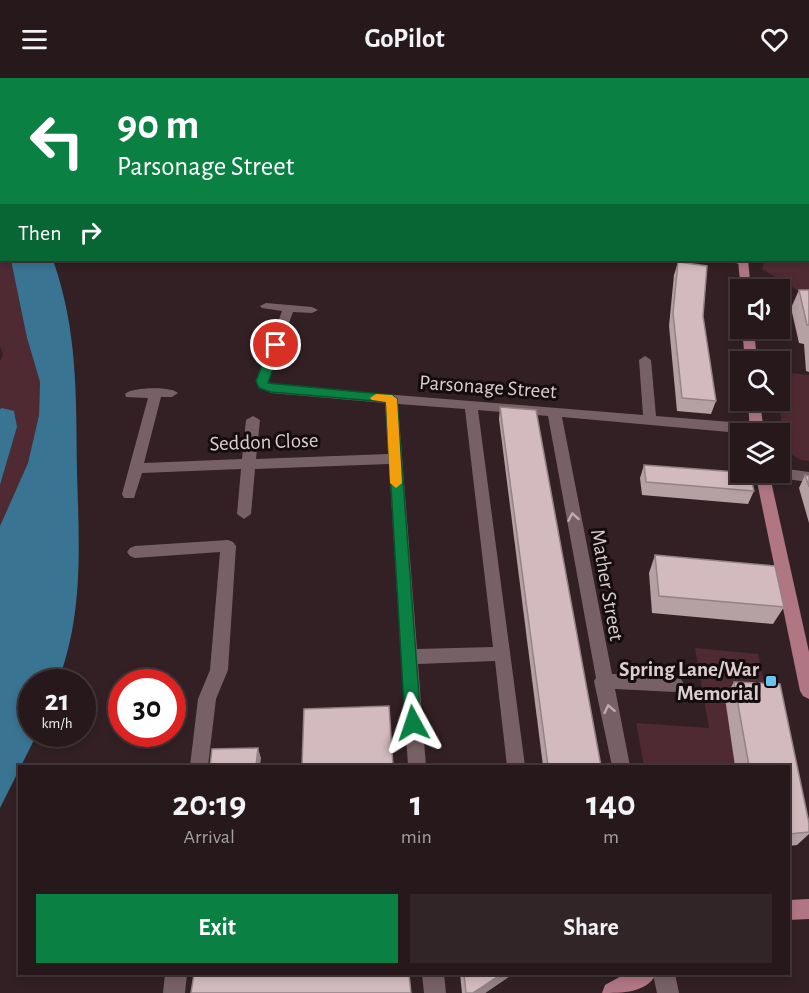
<!DOCTYPE html>
<html lang="en">
<head>
<meta charset="utf-8">
<style>
	body { margin:0; font-family:"Alegreya Sans",sans-serif; background:#322528; color:#f1f3f6; height:100vh; display:flex; flex-direction:column; font-size:22px; white-space:nowrap }
	* { box-sizing:border-box; margin:0 }
	p { font-size:20px; color:#a4a0a3 }
	.icon { flex:none; width:33px; height:33px; fill:none; stroke:currentColor; stroke-width:2; stroke-linecap:round; stroke-linejoin:round }
	.map { position:relative; flex:1; overflow:hidden }
	.panel { position:absolute; left:18px; top:687px; width:772px; height:210px; display:flex; flex-direction:column; background:#26181b; border-radius:0px; box-shadow:0 3px 9px #0003,0 0 0 2px #42373a }
	.panel>* { flex:none }
	.guide { position:absolute; left:0px; top:0px; width:810px; height:183px; box-shadow:0 3px 9px #0003,0 0 0 2px #42373a; background:#0b8043; color:#fff; overflow:hidden }
	.fabs { position:absolute; left:730px; top:201px; display:grid; gap:12px }
	.fabs a { display:grid; place-items:center; width:60px; height:60px; border-radius:0px; background:#26181b; box-shadow:0 3px 9px #0003,0 0 0 2px #42373a; font-size:30px }
	.speed { position:absolute; left:18px; top:591px; display:flex; gap:12px; font-size:30px; font-weight:700; text-align:center }
	.speed>* { display:grid; place-content:center; width:78px; height:78px; border-radius:50%; background:#26181b; box-shadow:0 3px 9px #0003,0 0 0 2px #42373a; line-height:1 }
	.speed small { font-size:15px; font-weight:400 }
	.speed .limit { border:9px solid #d22; background:#fff; color:#111 }
	.pin { position:absolute; display:grid; place-items:center; width:51px; height:51px; color:#fff; margin:-26px; border:3px solid #fff; border-radius:50%; box-shadow:0 2px 6px #0007 }
	.me { position:absolute; width:66px; margin:-33px; rotate:355deg; stroke-linejoin:round; filter:drop-shadow(0 0 4px #0008) }
	.turn { display:flex; align-items:center; gap:21px; height:126px; padding:0 18px; font-size:27px }
	.turn .icon { width:78px; height:78px; stroke-width:2.5 }
	.turn b { display:block; font-size:42px; line-height:51px }
	.then { display:flex; align-items:center; height:57px; padding:0 18px; background:#0003; gap:12px; font-size:22px }
	.eta { display:flex; justify-content:space-evenly; align-items:center; height:102px; text-align:center }
	.eta b { font-size:36px; font-weight:600; line-height:42px }
	.action { display:flex; gap:12px; margin-top:auto; padding:12px 18px }
	.action a { flex:1; height:69px; border-radius:0px; background:#0b8043; color:#fff; font-size:24px; font-weight:600; line-height:69px; text-align:center }
	.action a+a { background:#322528; color:#f1f3f6 }
	header { display:flex; justify-content:space-between; align-items:center; height:78px; padding:0 18px; background:#26181b; font-size:27px; font-weight:600 }
	.map>svg:first-child { display:block }
	.green { fill:#4f2a33 }
	.water { fill:#397492 }
	.lines { fill:none; stroke-linecap:round; stroke-linejoin:round }
	.minor { fill:#786166; fill-rule:evenodd }
	.major { fill:#b07684; fill-rule:evenodd }
	.wall { fill:#b5a0a4 }
	.shaded-wall { fill:#948286 }
	.building { fill:#d3babf; stroke:#948286; stroke-width:1.5 }
	.oneway { stroke:#bdadb0 }
	.route { fill:#0b8043; stroke:#07532c; stroke-width:1.5 }
	.slow { fill:#f59e0b }
	.poi-dot { fill:#6bc3f2; stroke:#150c0e; stroke-width:2 }
	.labels { text-anchor:middle; dominant-baseline:central; stroke-width:6; stroke-linejoin:round; paint-order:stroke }
	.street-label { font-size:21px; fill:#dbcdd0; stroke:#150c0e }
	.poi-label { font-size:21px; font-weight:bold; fill:#dbcdd0; stroke:#150c0e; text-anchor:end }
</style>
</head>
<body>
<header><svg class="icon" aria-label="menu" viewBox="0 0 24 24"><path d="M4 6h16M4 12h16M4 18h16"/></svg>GoPilot<svg class="icon" aria-label="heart" viewBox="0 0 24 24"><path d="M12 20l-8-8c-3-5 5-10 8-4 3-6 11-1 8 4z"/></svg></header>
<div class="map">
<svg width="809" height="915" viewBox="0 0 809 915">
	<rect width="100%" height="100%" fill="#322024"/>
	<!-- green -->
	<g class="green">
		<polygon points="4,0 417,0 4,1"/>
		<polygon points="0,159 2,182 11,182 15,190 27,260 40,304 39,337 28,385 0,448 0,407 17,349 2,330 0,331 0,283 3,277 0,268"/>
		<polygon points="809,168 809,219 762,191 765,182 808,182"/>
		<polygon points="780,294 809,297 809,383 801,382 787,374 778,323 780,322"/>
		<polygon points="695,570 758,576 768,622 735,688 644,688 636,645 709,650"/>
	</g>
	<!-- water -->
	<g class="water">
		<path d="M11 182H53C78 253 76 318 77 393 79 467 84 534 58 604H32V656H37L0 730V448L28 385 39 337 40 304 27 260Z"/>
		<polygon points="2,330 14,333 17,349 0,407 0,331"/>
	</g>
	<g class="lines">
		<!-- minor -->
		<g class="minor">
			<rect x="808" y="158" width="1" height="6"/>
			<polygon points="723,182 746,182 748,184 743,187"/>
			<path d="M266 225 312 229 318 232 312 235 293 234 268 303 273 307 643 337 639 282 645 278 651 282 656 338 756 346 762 350 781 353 783 356 780 359V356H751L562 339 612 596 675 598 681 601 684 606 681 611 675 614 615 611 630 688H612L594 603 596 600 548 338 478 332 525 688H507L495 583 418 586 426 688H408L389 386 255 391 251 436 244 441 237 436 241 391 142 395 134 420H124L122 416 148 320 126 319 125 316C131 309 172 308 178 315L172 319H161L144 385 242 381 246 342 253 338 260 342 256 381 388 376 385 325 271 315 259 310 256 303 282 233 262 230 260 228ZM398 326 465 331 493 569 417 571Z"/>
			<polygon points="780,390 809,394 809,404 771,399 764,394 780,394"/>
			<polygon points="228,462 233,464 236,468 228,592 216,621 208,688 190,688 198,621 210,592 220,474 135,480 130,478 127,474 130,470 135,468"/>
			<polygon points="165,896 187,896 185,915 163,915"/>
			<polygon points="422,896 444,896 446,915 424,915"/>
			<polygon points="653,896 675,896 679,915 657,915"/>
		</g>
		<!-- major -->
		<g class="major">
			<polygon points="754,0 762,0 753,2"/>
			<polygon points="738,182 748,182 751,212 741,212 741,214"/>
			<polygon points="742,250 754,250 757,284 745,284"/>
			<polygon points="748,322 760,322 764,356 750,356"/>
			<polygon points="755,394 769,394 809,574 809,621 803,618 800,613"/>
			<polygon points="809,821 809,841 789,842 789,822"/>
			<path d="M625 896H656C647 915 622 915 602 915L605 907Z"/>
		</g>
	</g>
	<!-- wall -->
	<g class="wall">
		<polygon points="708,0 730,0 730,2 707,2"/>
		<rect x="808" y="35" width="1" height="108"/>
		<polygon points="678,184 703,238 716,323 711,336 677,333 669,248 674,197"/>
		<polygon points="799,212 809,212 809,294 806,293 804,266 799,265 791,230"/>
		<polygon points="500,329 601,688 543,688 499,341"/>
		<polygon points="644,387 754,413 748,426 642,417 640,400"/>
		<polygon points="805,397 809,398 809,445 799,410"/>
		<polygon points="655,477 784,529 773,546 652,535 649,495"/>
		<polygon points="734,604 780,606 809,745 809,756 797,767 789,768 789,688 735,688 725,620"/>
		<polygon points="460,896 513,896 485,915 462,915"/>
	</g>
	<!-- shaded-wall -->
	<g class="shaded-wall">
		<polygon points="258,670 261,680 260,688 256,688"/>
		<polygon points="502,896 513,896 485,915 473,915"/>
	</g>
	<!-- building -->
	<g class="building">
		<polygon points="713,0 718,0 730,2 713,2"/>
		<polygon points="777,0 798,0 798,2 776,2"/>
		<polygon points="808,35 809,35 808,93"/>
		<polygon points="678,184 707,188 703,238 716,323 682,320 673,235"/>
		<polygon points="799,212 809,212 809,247 807,247"/>
		<polygon points="500,329 536,332 601,688 548,688"/>
		<polygon points="644,387 750,395 754,413 646,404"/>
		<polygon points="805,397 809,398 809,409"/>
		<polygon points="655,477 775,488 784,529 659,518"/>
		<polygon points="734,604 780,606 809,745 809,754 789,756 789,688 749,688"/>
		<polygon points="389,628 393,688 302,688 304,631"/>
		<polygon points="258,670 256,688 210,688 212,671"/>
		<polygon points="194,896 409,896 411,915 191,915"/>
		<polygon points="464,896 502,896 473,915 466,915"/>
	</g>
	<!-- one-way arrows -->
	<defs><path id="oneway-chevron" d="M-2-3.5L2.5 0L-2 3.5" fill="none" stroke-width="1.6" stroke-linecap="round" stroke-linejoin="round" transform="scale(1.5)"/></defs>
	<g class="oneway">
		<use href="#oneway-chevron" transform="translate(573 439) rotate(-100)"/>
		<use href="#oneway-chevron" transform="translate(609 631) rotate(-102)"/>
	</g>
	<!-- route -->
	<polygon class="route" points="276,263 281,267 268,305 392,317 397,321 421,645 419,650 413,652 407,650 405,645 386,324 271,314 259,310 256,303 270,267"/>
	<!-- slow -->
	<polygon class="slow" points="376,316 392,317 397,321 402,405 396,410 390,405 386,324 372,322 370,320"/>
	<!-- markers -->
	<rect class="poi-dot" x="765" y="597" width="12" height="12" rx="3"/>
	<g class="labels">
		<!-- street labels -->
		<g class="street-label">
			<text transform="translate(488 309) rotate(4)">Parsonage Street</text>
			<text transform="translate(264 364) rotate(-2)">Seddon Close</text>
			<text transform="translate(607 507) rotate(80)">Mather Street</text>
		</g>
		<!-- poi labels -->
		<g class="poi-label">
			<text x="759" y="591">Spring Lane/War<tspan x="759" dy="24">Memorial</tspan></text>
		</g>
	</g>
</svg>
<div class="fabs">
<a><svg class="icon" aria-label="sound" viewBox="0 0 24 24"><path d="M4 9h4l5-4v14l-5-4H4zM17 9q2 3 0 6"/></svg></a>
<a><svg class="icon" aria-label="search" viewBox="0 0 24 24"><circle cx="10" cy="10" r="6"/><path d="M15 15l6 6"/></svg></a>
<a><svg class="icon" aria-label="layers" viewBox="0 0 24 24"><path d="M12 4l9 5-9 5-9-5zM3 14l9 5 9-5"/></svg></a>
</div>
<div class="speed"><div>21<small>km/h</small></div><div class="limit">30</div></div>
<div class="pin" style="left:276px;top:267px;background:#d93025"><svg class="icon" aria-label="arrive" viewBox="0 0 24 24"><path d="M6 21V4h12l-3 4 3 4H6"/></svg></div>
<svg class="me" style="left:413px;top:645px" viewBox="-20 -20 40 40"><path d="M0-17L14 15 0 8-14 15z" fill="#0b8043" stroke="#fff" stroke-width="4"/></svg>
<div class="guide">
<div class="turn"><svg class="icon" aria-label="left" viewBox="0 0 24 24"><path d="M17 20v-9H6M10 6l-5 5 5 5"/></svg><div><b>90 m</b>Parsonage Street</div></div>
<div class="then">Then<svg class="icon" aria-label="right" viewBox="0 0 24 24"><path d="M7 20v-9h11M14 6l5 5-5 5"/></svg></div>
</div>
<section class="panel">
<div class="eta">
<div><b>20:19</b><p>Arrival</p></div>
<div><b>1</b><p>min</p></div>
<div><b>140</b><p>m</p></div>
</div>
<div class="action"><a>Exit</a><a>Share</a></div>
</section>
</div>
</body>
</html>
